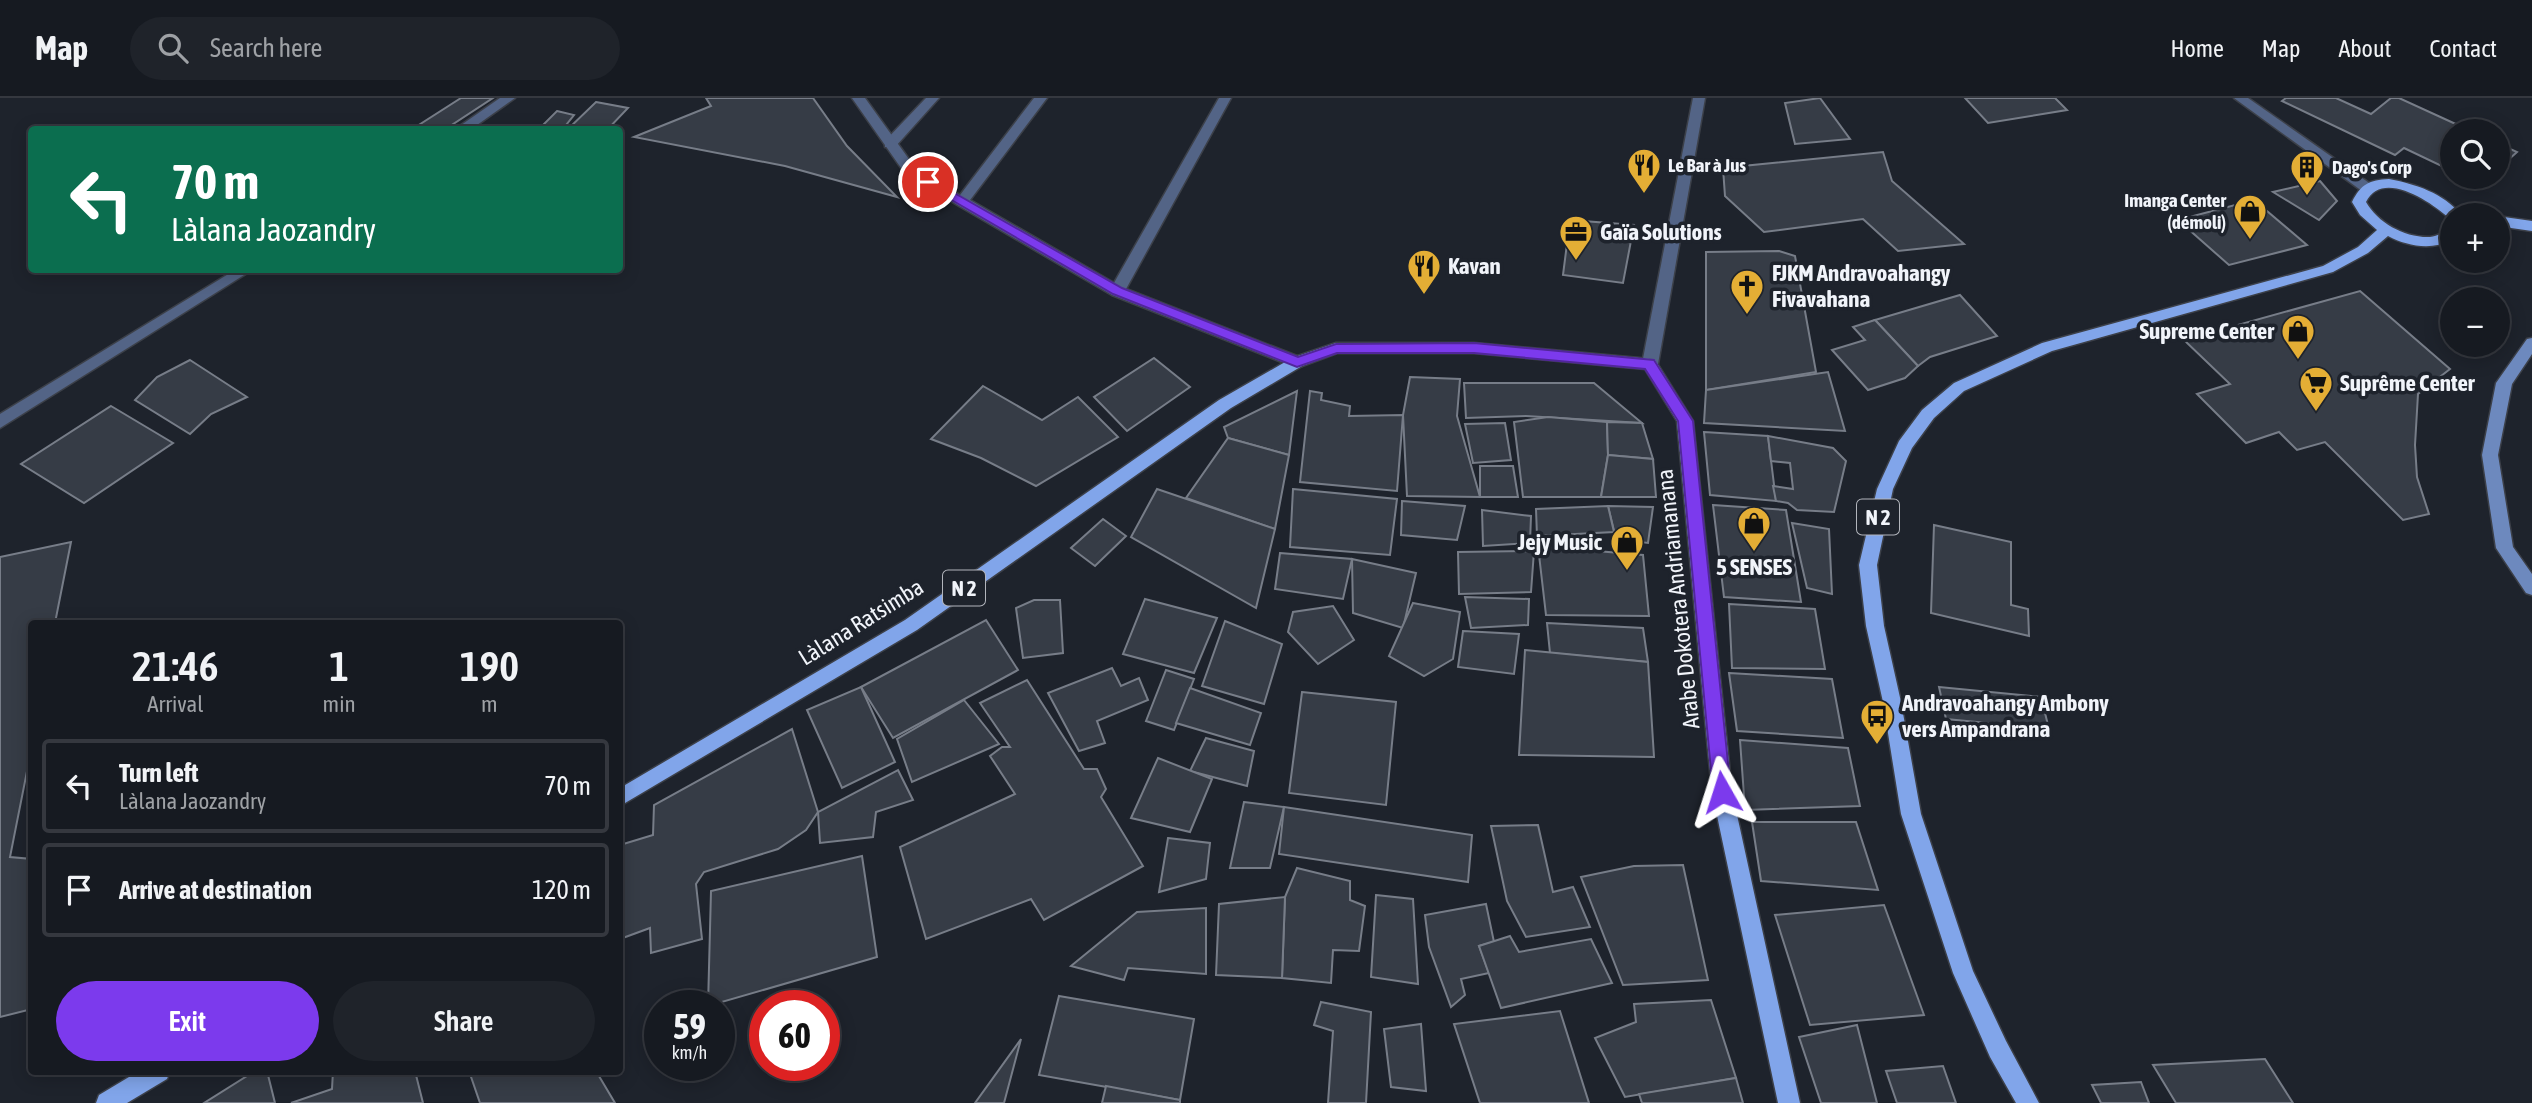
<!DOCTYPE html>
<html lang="en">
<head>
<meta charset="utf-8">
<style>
	body { margin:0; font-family:"Asap Condensed",sans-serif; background:#1f232a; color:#f1f3f6; height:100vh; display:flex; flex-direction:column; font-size:26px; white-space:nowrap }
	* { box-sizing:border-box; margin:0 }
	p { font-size:23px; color:#9ea1a5 }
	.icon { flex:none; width:38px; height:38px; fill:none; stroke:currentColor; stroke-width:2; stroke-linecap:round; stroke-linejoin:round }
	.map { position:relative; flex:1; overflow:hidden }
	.drawer { position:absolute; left:28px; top:522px; width:595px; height:455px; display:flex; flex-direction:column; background:#161a21; border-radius:7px; box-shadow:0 4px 18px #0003,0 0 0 2px #35383f }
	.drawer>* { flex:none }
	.banner { position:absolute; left:28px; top:28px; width:595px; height:147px; border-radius:7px; box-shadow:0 4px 18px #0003,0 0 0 2px #35383f; background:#0b6e4f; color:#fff; overflow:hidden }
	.buttons { position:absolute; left:2440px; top:21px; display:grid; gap:14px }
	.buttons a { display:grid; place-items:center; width:70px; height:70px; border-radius:50%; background:#161a21; box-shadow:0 4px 18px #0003,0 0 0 2px #35383f; font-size:35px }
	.speed { position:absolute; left:644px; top:892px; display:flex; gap:14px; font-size:35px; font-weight:700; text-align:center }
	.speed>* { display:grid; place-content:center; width:91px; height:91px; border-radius:50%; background:#161a21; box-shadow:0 4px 18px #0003,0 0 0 2px #35383f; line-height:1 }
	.speed small { font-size:18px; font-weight:400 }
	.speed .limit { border:10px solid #d22; background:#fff; color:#111 }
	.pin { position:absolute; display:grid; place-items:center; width:60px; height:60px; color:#fff; margin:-30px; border:4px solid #fff; border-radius:50%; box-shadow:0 2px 7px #0007 }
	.me { position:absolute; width:77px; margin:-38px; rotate:354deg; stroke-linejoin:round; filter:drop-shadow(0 0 5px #0008) }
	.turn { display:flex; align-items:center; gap:24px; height:147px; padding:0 28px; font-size:32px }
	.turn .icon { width:91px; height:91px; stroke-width:2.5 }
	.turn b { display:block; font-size:49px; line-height:60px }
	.eta { display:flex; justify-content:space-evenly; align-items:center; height:119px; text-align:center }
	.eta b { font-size:42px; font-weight:600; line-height:49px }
	.cta { display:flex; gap:14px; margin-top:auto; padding:14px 28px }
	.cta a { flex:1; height:80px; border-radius:42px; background:#7c3aed; color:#fff; font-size:28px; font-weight:600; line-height:80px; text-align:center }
	.cta a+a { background:#1f232a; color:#f1f3f6 }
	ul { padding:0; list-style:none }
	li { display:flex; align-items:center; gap:21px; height:94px; margin:0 14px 10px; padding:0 14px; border:4px solid #35383f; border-radius:7px }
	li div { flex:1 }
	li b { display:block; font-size:26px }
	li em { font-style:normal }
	header { display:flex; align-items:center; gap:42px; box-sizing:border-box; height:98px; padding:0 35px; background:#161a21; border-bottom:2px solid #35383f }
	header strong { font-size:33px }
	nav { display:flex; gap:38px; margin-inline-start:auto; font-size:24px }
	.search { width:490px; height:63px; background:#1f232a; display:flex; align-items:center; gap:18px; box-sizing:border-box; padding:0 24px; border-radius:38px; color:#9ea1a5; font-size:26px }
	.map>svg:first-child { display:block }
	.building { fill:#363c46; stroke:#777d88; stroke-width:2 }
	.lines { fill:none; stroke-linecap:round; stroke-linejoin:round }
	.service-casing { stroke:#3c4049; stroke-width:3 }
	.minor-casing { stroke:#3c4049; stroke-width:3 }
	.tertiary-casing { stroke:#3c4049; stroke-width:3 }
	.secondary-casing { stroke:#3c4049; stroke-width:3 }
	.primary-casing { stroke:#3c4049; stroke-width:3 }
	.service { fill:#536486; fill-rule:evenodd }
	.minor { fill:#536486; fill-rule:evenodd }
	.tertiary { fill:#536486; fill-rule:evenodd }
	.secondary { fill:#6d89be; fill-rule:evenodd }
	.primary { fill:#81a5ea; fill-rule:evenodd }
	.route { fill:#7c3aed; stroke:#51269a; stroke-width:2 }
	.labels { text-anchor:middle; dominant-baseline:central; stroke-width:7; stroke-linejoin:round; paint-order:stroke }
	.far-poi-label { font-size:19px; font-weight:bold; fill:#f1f4fa; stroke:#1e232c; text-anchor:start }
	.shield { fill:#1e232c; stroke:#b2b5bc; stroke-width:2 }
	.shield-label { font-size:21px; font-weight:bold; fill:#f1f4fa }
	.poi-label { font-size:23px; font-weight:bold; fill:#f1f4fa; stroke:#1e232c; text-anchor:start }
	.street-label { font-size:23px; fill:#f1f4fa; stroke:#1e232c }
</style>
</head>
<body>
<header>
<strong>Map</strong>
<div class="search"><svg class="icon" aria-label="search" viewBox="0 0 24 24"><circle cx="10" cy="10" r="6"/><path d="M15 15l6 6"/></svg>Search here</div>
<nav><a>Home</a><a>Map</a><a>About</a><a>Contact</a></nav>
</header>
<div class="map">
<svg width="2532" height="1005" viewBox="0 0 2532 1005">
	<rect width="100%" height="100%" fill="#1e232c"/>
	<!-- building -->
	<g class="building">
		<polygon points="461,0 493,0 444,32 411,32"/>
		<polygon points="706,0 813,0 847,48 897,99 785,68 634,39 711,8"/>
		<polygon points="1820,0 1850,41 1795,46 1785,5"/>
		<polygon points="1965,0 2055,0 2067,12 1988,25"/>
		<polygon points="2286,0 2336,0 2371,16 2391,0 2399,0 2471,33 2452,33 2452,73 2404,50 2395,57 2282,3"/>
		<polygon points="596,4 628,10 607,32 567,32"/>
		<polygon points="557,13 574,17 562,32 538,32"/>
		<polygon points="2497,45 2517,54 2497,72"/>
		<polygon points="1883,54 1892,83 1964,146 1898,153 1863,121 1764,134 1725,98 1723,70"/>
		<polygon points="2320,83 2337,103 2319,122 2273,94"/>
		<polygon points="2254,102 2307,147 2229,167 2178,122"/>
		<polygon points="1570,122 1634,127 1623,185 1563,177"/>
		<polygon points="1779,153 1795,158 1816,274 1706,292 1706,154"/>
		<polygon points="2360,193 2450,271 2418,296 2415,347 2417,379 2429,416 2403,422 2325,344 2297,352 2279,334 2246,345 2197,296 2230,286 2184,242"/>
		<polygon points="1960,197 1997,238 1930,259 1918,268 1875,222"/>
		<polygon points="1875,222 1918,268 1905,280 1868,292 1832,252 1865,242 1853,229"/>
		<polygon points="1154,260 1190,289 1127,333 1094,299"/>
		<polygon points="190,262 247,299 211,316 190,336 135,302 157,279"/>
		<polygon points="1828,274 1845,333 1704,325 1706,292"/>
		<polygon points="1410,279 1460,281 1457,318 1480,399 1407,398 1403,317"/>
		<polygon points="1464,285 1594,285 1642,325 1526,318 1466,320"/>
		<polygon points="983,288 1042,322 1078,299 1118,339 1036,388 981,360 931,341"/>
		<polygon points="1297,293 1289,357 1228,340 1224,329"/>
		<polygon points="1310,293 1322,295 1321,302 1350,308 1349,318 1403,317 1397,393 1300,384"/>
		<polygon points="111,308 173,345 84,405 21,366"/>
		<polygon points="1548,319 1607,324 1608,357 1601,399 1523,399 1514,324"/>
		<polygon points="1607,324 1642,325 1653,361 1608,357"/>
		<polygon points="1505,325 1511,362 1473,365 1465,326"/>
		<polygon points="1704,334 1768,338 1776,403 1710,397"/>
		<polygon points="1768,338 1833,350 1846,363 1834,414 1797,412 1788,405 1776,403 1773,388 1793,391 1790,365 1771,363"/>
		<polygon points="1228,340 1289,357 1275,431 1186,400"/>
		<polygon points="1608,357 1653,361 1656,399 1601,399"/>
		<polygon points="1480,368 1513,368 1518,399 1480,399"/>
		<polygon points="1157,391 1275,431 1256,510 1131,439"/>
		<polygon points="1293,391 1397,401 1390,457 1290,449"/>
		<polygon points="1402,403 1465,408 1457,442 1401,437"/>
		<polygon points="1713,407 1786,412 1801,504 1724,499"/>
		<polygon points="1608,408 1653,409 1648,445 1616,441"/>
		<polygon points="1608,408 1614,434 1537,438 1536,411"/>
		<polygon points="1482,412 1531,418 1530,445 1483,448"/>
		<polygon points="1103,421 1126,438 1095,468 1071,450"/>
		<polygon points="1792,425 1829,431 1832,496 1807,490"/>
		<polygon points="1934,427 2011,444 2011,507 2028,511 2029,538 1931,515"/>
		<polygon points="71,444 55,525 32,525 32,648 10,759 32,761 32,911 0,919 0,459"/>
		<polygon points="1538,448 1643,457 1649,518 1546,517"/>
		<polygon points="1534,453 1531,494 1459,496 1458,454"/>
		<polygon points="1280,455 1352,461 1343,501 1275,491"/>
		<polygon points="1352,461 1416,475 1403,530 1353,515"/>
		<polygon points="1465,499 1529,501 1528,527 1471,530"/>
		<polygon points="1145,501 1217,520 1194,575 1123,556"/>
		<polygon points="1034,502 1060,502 1063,555 1023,560 1016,510"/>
		<polygon points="1413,505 1460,514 1453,561 1424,578 1389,558"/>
		<polygon points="1729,506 1815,511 1825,571 1732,570"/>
		<polygon points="1333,508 1354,542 1318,566 1288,534 1293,514"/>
		<polygon points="986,522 1018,572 893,640 861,589"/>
		<polygon points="1225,523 1282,546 1264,606 1202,588"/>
		<polygon points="1547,525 1643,530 1648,564 1550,555"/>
		<polygon points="1463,533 1519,536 1514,576 1458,569"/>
		<polygon points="1525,552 1648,564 1654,659 1519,657"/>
		<polygon points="1112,570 1121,588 1139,580 1148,602 1097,623 1105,645 1079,653 1048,595"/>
		<polygon points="1166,572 1194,581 1174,632 1146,623"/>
		<polygon points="1729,575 1832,581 1843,640 1737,633"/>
		<polygon points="1027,582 1084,671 1097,671 1106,691 1101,699 1143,768 1044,822 1031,801 926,841 900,749 1015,696 990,658 1002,649 1010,649 980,605"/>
		<polygon points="861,589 895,664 842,690 807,612"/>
		<polygon points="1939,589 2041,599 2049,631 1946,621"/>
		<polygon points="1190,590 1261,615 1250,647 1176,625"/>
		<polygon points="1302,594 1396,604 1386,707 1289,695"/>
		<polygon points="964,602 999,646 912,684 897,641"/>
		<polygon points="792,631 818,714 806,732 778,751 704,774 696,786 702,841 651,855 650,830 620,841 620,747 653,737 654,707"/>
		<polygon points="1206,640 1254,653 1247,688 1190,673"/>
		<polygon points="1740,642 1848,650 1860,708 1745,712"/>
		<polygon points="1158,660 1212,681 1190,734 1131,720"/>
		<polygon points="898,672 913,702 876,714 873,739 820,745 818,714"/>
		<polygon points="1244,704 1284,709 1270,770 1230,770"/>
		<polygon points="1284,709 1472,737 1468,784 1279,756"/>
		<polygon points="1752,724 1856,724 1878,792 1761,783"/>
		<polygon points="1538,727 1553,794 1573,789 1590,829 1526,839 1507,803 1491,728"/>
		<polygon points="1168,740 1210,745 1206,781 1159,794"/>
		<polygon points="862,758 877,859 708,908 711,793"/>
		<polygon points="1683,767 1708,882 1623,887 1581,779 1634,768"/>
		<polygon points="1297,770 1350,783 1350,802 1365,808 1359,853 1333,852 1331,885 1282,880 1285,799"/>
		<polygon points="1376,797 1413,801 1418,886 1371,879"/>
		<polygon points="1285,799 1282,880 1216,877 1219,806"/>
		<polygon points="1486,806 1494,844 1479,848 1489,875 1461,881 1465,897 1451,909 1429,849 1425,817"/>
		<polygon points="1884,807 1924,917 1810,927 1775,817"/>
		<polygon points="1206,810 1206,876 1128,870 1124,882 1071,868 1137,814"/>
		<polygon points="1510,838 1519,854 1591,841 1612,885 1501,910 1479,848"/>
		<polygon points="1059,898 1194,921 1180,1002 1039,977"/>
		<polygon points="1711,902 1736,980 1625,999 1595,940 1636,924 1634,906"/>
		<polygon points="1321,904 1371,914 1366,1005 1328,1005 1333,933 1314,927"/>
		<polygon points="1560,913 1589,1005 1480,1005 1454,926"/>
		<polygon points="1421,926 1426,993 1391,989 1384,931"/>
		<polygon points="1857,927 1877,1005 1821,1005 1799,939"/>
		<polygon points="1021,941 1004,1005 975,1005"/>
		<polygon points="2265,961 2293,1005 2176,1005 2153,967"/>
		<polygon points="1943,968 1956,1005 1897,1005 1886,973"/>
		<polygon points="255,973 267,973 275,1005 204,1005"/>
		<polygon points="333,973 415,973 423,1005 291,1005 332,991"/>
		<polygon points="469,973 596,973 615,1005 480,1005"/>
		<polygon points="1736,980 1743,1005 1642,1005 1639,996"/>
		<polygon points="2141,984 2149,1005 2101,1005 2092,987"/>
		<polygon points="1106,988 1180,1002 1180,1005 1102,1005"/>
	</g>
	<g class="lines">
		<defs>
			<polygon id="service" points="926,0 939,0 895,49 885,49 885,43"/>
			<g id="minor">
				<polygon points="500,0 515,0 470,32 454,32"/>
				<polygon points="852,0 865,0 916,71 960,97 1034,0 1047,0 970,102 1114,185 1219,0 1231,0 1126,191 1302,260 1305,264 1302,268 1292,268 1112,197 906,77"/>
				<polygon points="235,172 252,172 0,330 0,316"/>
			</g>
			<g id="tertiary">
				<polygon points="1693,0 1705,0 1658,266 1650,271 1642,266"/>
				<polygon points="2234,0 2248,0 2372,87 2372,93 2362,93"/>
			</g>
			<polygon id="secondary" points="2532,240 2532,256 2512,286 2498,357 2513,449 2532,476 2532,497 2526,495 2496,450 2482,357 2496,285 2527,241"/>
			<g id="primary">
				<path d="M2389 81C2415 86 2444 95 2461 117H2452V121L2449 120C2430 103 2382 71 2366 104 2378 125 2405 140 2430 139 2438 138 2444 134 2452 131V142C2431 153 2407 148 2388 138L2368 155 2333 174 2052 253 1964 293 1934 320 1912 350 1893 391 1877 467 1884 528 1901 604 1921 716 1973 873 2006 943 2039 1005H2016L1990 959 1953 875 1901 716 1883 604 1866 528 1859 467 1877 391 1899 343 1922 312 1954 285 2042 245 2323 168 2358 149 2377 132 2360 117 2352 104C2361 86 2369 82 2389 81Z"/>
				<polygon points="2497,118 2532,123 2532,133 2497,128"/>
				<polygon points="1336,245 1474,245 1650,261 1655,262 1693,323 1732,694 1800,1005 1778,1005 1712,694 1677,323 1645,271 1474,255 1337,255 1302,268 1231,310 917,532 620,708 620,690 905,522 1219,302 1292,260"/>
				<polygon points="139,973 170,973 167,981 127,1005 96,1005 99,997"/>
			</g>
		</defs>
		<!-- service casing -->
		<use href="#service" class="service-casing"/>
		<!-- minor casing -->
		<use href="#minor" class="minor-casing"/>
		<!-- tertiary casing -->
		<use href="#tertiary" class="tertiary-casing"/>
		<!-- secondary casing -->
		<use href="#secondary" class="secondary-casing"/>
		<!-- primary casing -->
		<use href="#primary" class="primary-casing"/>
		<!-- service -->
		<use href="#service" class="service"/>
		<!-- minor -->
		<use href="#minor" class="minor"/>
		<!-- tertiary -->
		<use href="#tertiary" class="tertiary"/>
		<!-- secondary -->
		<use href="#secondary" class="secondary"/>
		<!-- primary -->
		<use href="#primary" class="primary"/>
	</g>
	<!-- route -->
	<polygon class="route" points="928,80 1122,190 1298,259 1336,246 1474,245 1654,262 1693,323 1731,694 1728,700 1722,702 1716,700 1713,694 1678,323 1645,271 1474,255 1337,255 1297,269 1113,196 924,86 924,81"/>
	<!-- icons -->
	<defs>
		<symbol id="restaurant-pin" viewBox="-11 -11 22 30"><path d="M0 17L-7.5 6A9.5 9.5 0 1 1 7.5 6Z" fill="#e4ae35" stroke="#1e232c"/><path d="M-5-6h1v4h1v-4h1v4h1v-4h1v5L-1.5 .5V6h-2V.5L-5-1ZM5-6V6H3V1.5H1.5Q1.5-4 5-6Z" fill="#111"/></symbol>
		<symbol id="building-pin" viewBox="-11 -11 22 30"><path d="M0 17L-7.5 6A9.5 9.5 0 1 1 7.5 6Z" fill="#e4ae35" stroke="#1e232c"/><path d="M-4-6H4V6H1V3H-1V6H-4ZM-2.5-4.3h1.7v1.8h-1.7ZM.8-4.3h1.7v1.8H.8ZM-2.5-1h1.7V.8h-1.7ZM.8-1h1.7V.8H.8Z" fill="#111"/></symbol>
		<symbol id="shop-pin" viewBox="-11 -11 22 30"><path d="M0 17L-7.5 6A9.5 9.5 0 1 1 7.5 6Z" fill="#e4ae35" stroke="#1e232c"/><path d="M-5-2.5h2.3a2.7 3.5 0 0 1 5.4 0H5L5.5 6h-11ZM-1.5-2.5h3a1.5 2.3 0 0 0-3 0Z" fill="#111"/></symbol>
		<symbol id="office-pin" viewBox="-11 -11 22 30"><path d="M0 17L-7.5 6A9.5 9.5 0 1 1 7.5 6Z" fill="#e4ae35" stroke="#1e232c"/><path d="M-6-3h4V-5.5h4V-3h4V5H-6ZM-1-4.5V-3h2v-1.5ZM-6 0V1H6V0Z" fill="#111"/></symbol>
		<symbol id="church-pin" viewBox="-11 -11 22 30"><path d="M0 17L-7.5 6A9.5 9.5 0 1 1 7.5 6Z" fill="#e4ae35" stroke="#1e232c"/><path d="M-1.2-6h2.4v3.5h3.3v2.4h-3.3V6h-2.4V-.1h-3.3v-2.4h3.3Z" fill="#111"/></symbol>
		<symbol id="supermarket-pin" viewBox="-11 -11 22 30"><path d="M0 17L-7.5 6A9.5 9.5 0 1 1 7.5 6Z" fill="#e4ae35" stroke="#1e232c"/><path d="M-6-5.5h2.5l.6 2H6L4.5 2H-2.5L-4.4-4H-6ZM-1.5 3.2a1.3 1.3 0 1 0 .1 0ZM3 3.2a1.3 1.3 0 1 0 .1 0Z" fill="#111"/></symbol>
		<symbol id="bus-pin" viewBox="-11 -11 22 30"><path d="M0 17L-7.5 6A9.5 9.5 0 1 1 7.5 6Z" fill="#e4ae35" stroke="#1e232c"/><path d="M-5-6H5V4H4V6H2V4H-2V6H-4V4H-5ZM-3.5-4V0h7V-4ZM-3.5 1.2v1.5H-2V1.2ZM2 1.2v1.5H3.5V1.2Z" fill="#111"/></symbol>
	</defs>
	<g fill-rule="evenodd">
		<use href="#restaurant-pin" x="1625" y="48" width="38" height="52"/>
		<use href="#building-pin" x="2288" y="50" width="38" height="52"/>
		<use href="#shop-pin" x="2231" y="94" width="38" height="52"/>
		<use href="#office-pin" x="1557" y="115" width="38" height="52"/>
		<use href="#restaurant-pin" x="1405" y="149" width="38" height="52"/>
		<use href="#church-pin" x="1728" y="169" width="38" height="52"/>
		<use href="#shop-pin" x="2279" y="214" width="38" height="52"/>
		<use href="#supermarket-pin" x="2297" y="266" width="38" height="52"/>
		<use href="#shop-pin" x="1735" y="406" width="38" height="52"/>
		<use href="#shop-pin" x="1608" y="425" width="38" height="52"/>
		<use href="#bus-pin" x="1858" y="599" width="38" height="52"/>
	</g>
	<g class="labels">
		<!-- far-poi labels -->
		<g class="far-poi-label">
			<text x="1668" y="67">Le Bar à Jus</text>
			<text x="2332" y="69">Dago's Corp</text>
			<text x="2226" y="102" text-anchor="end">Imanga Center<tspan x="2226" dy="22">(démoli)</tspan></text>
		</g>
		<!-- shield labels -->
		<g class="shield">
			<rect x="1857" y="401.5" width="42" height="35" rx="5"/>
			<rect x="943" y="472.5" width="42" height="35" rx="5"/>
		</g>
		<g class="shield-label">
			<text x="1878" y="419">N 2</text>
			<text x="964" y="490">N 2</text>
		</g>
		<!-- poi labels -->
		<g class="poi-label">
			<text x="1600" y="134">Gaïa Solutions</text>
			<text x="1448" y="168">Kavan</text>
			<text x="1772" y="175">FJKM Andravoahangy<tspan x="1772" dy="26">Fivavahana</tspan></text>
			<text x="2274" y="233" text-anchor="end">Supreme Center</text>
			<text x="2340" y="285">Suprême Center</text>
			<text x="1602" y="444" text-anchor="end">Jejy Music</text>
			<text x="1754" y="469" text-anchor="middle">5 SENSES</text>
			<text x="1902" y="605">Andravoahangy Ambony<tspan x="1902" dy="26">vers Ampandrana</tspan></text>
		</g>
		<!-- street labels -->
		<g class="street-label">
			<text transform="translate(1678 501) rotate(-96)">Arabe Dokotera Andriamanana</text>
			<text transform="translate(861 524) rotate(-32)">Làlana Ratsimba</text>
		</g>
	</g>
</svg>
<div class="buttons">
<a><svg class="icon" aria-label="search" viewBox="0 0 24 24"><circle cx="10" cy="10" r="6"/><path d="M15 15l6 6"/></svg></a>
<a>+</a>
<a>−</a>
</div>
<div class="speed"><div>59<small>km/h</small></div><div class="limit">60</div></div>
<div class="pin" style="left:928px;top:84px;background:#d93025"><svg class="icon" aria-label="arrive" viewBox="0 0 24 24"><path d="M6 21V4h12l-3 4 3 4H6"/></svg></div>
<svg class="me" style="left:1722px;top:694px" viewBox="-20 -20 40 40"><path d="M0-17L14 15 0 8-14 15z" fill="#7c3aed" stroke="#fff" stroke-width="4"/></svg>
<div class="banner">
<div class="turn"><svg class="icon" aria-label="left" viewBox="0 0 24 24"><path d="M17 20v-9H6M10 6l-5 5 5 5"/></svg><div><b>70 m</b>Làlana Jaozandry</div></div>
</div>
<section class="drawer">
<div class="eta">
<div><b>21:46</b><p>Arrival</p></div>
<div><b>1</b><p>min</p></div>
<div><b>190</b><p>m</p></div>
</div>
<ul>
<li><svg class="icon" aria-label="left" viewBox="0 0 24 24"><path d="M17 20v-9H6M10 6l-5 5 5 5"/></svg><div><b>Turn left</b><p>Làlana Jaozandry</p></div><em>70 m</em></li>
<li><svg class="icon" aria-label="arrive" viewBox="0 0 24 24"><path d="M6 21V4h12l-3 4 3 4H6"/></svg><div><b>Arrive at destination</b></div><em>120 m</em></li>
</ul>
<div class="cta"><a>Exit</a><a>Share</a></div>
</section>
</div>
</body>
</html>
